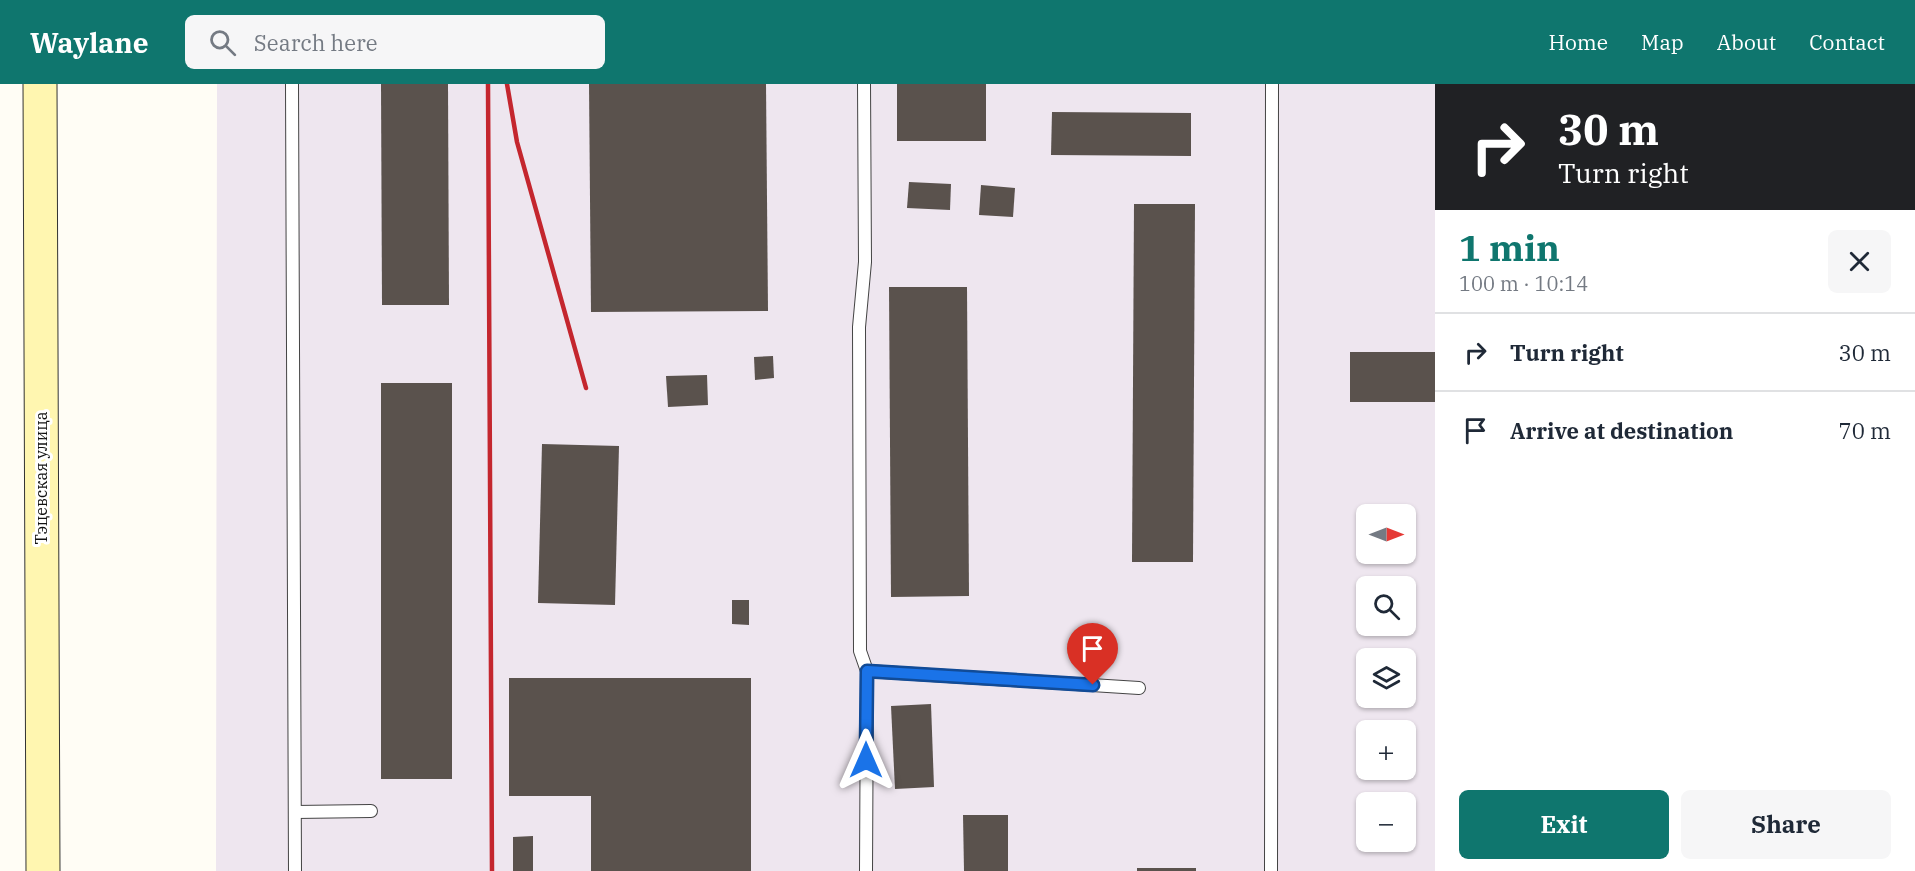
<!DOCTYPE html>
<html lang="en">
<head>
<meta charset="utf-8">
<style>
	body { margin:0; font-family:"IBM Plex Serif",serif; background:#f6f6f7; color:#1f2937; height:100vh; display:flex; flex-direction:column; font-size:22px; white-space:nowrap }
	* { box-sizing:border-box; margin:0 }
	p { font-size:20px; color:#747a83 }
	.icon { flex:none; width:33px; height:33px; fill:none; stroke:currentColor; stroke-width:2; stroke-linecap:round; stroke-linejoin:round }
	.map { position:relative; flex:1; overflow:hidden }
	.details { display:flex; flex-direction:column; background:#fff; width:480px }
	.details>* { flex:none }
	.guide { background:#202124; color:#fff; overflow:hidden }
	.needle { width:39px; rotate:90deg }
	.tools { position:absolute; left:1356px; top:420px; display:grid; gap:12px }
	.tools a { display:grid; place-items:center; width:60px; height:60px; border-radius:9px; background:#fff; box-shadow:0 2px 4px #0004; font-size:30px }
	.pin { position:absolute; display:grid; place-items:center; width:51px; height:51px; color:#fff; margin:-62px -26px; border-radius:50% 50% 50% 0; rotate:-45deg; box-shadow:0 0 6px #0007 }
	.pin .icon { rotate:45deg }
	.me { position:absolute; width:66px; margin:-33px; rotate:0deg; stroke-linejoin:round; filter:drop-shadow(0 0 4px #0008) }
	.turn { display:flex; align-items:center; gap:21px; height:126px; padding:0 24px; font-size:27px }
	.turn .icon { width:78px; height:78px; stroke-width:2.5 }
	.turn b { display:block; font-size:42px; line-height:51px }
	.round { display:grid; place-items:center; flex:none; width:63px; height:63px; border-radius:9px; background:#f6f6f7 }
	.head { display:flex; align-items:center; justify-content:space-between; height:102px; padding:0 24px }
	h1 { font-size:36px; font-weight:800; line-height:45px; color:#0f766e }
	.action { display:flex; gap:12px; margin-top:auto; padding:12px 24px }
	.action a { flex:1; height:69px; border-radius:9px; background:#0f766e; color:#fff; font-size:24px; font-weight:800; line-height:69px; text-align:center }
	.action a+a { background:#f6f6f7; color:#1f2937 }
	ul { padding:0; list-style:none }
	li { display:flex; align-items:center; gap:18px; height:78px; padding:0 24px; border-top:2px solid #e0e1e3 }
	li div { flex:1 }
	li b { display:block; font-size:22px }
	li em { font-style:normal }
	header { display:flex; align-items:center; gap:36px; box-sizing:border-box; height:84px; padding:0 30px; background:#0f766e; color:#fff }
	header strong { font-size:28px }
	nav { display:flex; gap:33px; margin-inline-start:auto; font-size:21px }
	.search { width:420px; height:54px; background:#f6f6f7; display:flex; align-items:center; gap:15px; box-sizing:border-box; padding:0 21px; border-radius:9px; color:#747a83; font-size:22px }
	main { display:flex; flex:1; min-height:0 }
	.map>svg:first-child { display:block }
	.industrial { fill:#eee6ef; fill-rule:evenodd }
	.building { fill:#5a524d }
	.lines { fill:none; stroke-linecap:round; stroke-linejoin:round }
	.lane-casing { stroke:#444; stroke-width:14 }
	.secondary-casing { stroke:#333; stroke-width:35 }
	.lane { stroke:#fff; stroke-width:12 }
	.secondary { stroke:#fff6b0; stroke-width:33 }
	.rail { stroke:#c4262e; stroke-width:4.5 }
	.route-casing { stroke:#114b97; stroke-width:15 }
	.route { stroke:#1a73e8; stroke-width:10 }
	.labels { text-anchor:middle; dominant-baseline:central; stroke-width:6; stroke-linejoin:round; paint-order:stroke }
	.street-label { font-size:16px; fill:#111; stroke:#fff }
</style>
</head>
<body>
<header>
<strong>Waylane</strong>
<div class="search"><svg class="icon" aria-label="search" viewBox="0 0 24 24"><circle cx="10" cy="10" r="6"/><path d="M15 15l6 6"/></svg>Search here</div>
<nav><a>Home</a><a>Map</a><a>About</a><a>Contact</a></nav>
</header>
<main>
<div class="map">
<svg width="1435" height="787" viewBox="0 0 1435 787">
	<rect width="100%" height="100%" fill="#fffdf5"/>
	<!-- industrial -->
	<path class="industrial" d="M217 0H1435V787H216ZM1366 430H1406V470H1366ZM1366 502H1406V542H1366ZM1366 574H1406V614H1366ZM1366 646H1406V686H1366ZM1366 718H1406V758H1366Z"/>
	<!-- building -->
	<g class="building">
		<polygon points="381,0 448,0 449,221 382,221"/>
		<polygon points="589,0 766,0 768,227 591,228"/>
		<rect x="897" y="0" width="89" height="57"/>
		<polygon points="1052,28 1191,29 1191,72 1051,71"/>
		<polygon points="909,98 951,100 950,126 907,124"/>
		<polygon points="981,101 1015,104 1013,133 979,131"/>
		<polygon points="1134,120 1195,120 1193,478 1132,478"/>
		<polygon points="889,203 967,203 969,512 891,513"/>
		<rect x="1350" y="268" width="85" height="50"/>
		<polygon points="773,272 774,294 755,296 754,273"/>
		<polygon points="707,291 708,321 668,323 666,292"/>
		<rect x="381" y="299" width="71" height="396"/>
		<polygon points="542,360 619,362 615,521 538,519"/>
		<polygon points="732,516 749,516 749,541 732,540"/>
		<polygon points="509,594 751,594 751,787 591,787 591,712 509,712"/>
		<polygon points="931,620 934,703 895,705 891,622"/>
		<polygon points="963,731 1008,731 1008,787 964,787"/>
		<polygon points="533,752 533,787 513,787 513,753"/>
		<rect x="1137" y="784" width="59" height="3"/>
	</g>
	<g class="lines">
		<defs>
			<g id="lane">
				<polyline points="292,0 295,787"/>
				<polyline points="864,0 865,178 859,243 860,567 867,587 866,787"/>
				<polyline points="867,587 1139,604"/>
				<polyline points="295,728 371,727"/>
				<polyline points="1271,787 1272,0"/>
			</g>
			<polyline id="secondary" points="40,0 43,787"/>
		</defs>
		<!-- lane casing -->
		<use href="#lane" class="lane-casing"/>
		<!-- secondary casing -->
		<use href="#secondary" class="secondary-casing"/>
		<!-- lane -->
		<use href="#lane" class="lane"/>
		<!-- secondary -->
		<use href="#secondary" class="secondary"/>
		<!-- rail -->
		<g class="rail">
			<polyline points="488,0 492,787"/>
			<polyline points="507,0 517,58 586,304"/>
		</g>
	</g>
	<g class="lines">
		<defs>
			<polyline id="route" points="866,676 867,587 1093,601"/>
		</defs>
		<!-- route casing -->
		<use href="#route" class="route-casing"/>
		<!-- route -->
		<use href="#route" class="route"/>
	</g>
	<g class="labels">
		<!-- street labels -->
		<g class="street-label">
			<text transform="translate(41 394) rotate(-90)">Тэцевская улица</text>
		</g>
	</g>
</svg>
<div class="tools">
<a><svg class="needle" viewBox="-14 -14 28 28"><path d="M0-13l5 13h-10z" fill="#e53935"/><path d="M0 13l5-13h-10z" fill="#747a83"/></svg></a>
<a><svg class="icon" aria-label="search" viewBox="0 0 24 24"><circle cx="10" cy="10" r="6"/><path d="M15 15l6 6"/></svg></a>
<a><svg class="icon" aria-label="layers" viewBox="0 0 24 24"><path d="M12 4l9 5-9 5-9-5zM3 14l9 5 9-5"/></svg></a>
<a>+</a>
<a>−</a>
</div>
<div class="pin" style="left:1093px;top:601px;background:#d93025"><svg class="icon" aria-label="arrive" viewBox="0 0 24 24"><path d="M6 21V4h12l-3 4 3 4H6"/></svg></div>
<svg class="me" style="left:866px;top:676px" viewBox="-20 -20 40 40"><path d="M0-17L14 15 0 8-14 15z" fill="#1a73e8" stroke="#fff" stroke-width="4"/></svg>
</div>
<section class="details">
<div class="guide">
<div class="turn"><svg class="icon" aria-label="right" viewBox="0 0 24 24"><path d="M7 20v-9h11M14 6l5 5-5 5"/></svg><div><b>30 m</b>Turn right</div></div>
</div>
<div class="head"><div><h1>1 min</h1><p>100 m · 10:14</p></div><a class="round"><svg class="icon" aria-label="close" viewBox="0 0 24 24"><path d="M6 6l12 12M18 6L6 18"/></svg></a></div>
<ul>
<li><svg class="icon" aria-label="right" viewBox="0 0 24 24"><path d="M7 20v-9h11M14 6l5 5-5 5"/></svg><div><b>Turn right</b></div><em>30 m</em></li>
<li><svg class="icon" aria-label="arrive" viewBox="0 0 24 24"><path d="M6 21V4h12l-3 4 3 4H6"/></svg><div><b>Arrive at destination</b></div><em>70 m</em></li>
</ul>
<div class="action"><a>Exit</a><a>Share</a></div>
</section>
</main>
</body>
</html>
